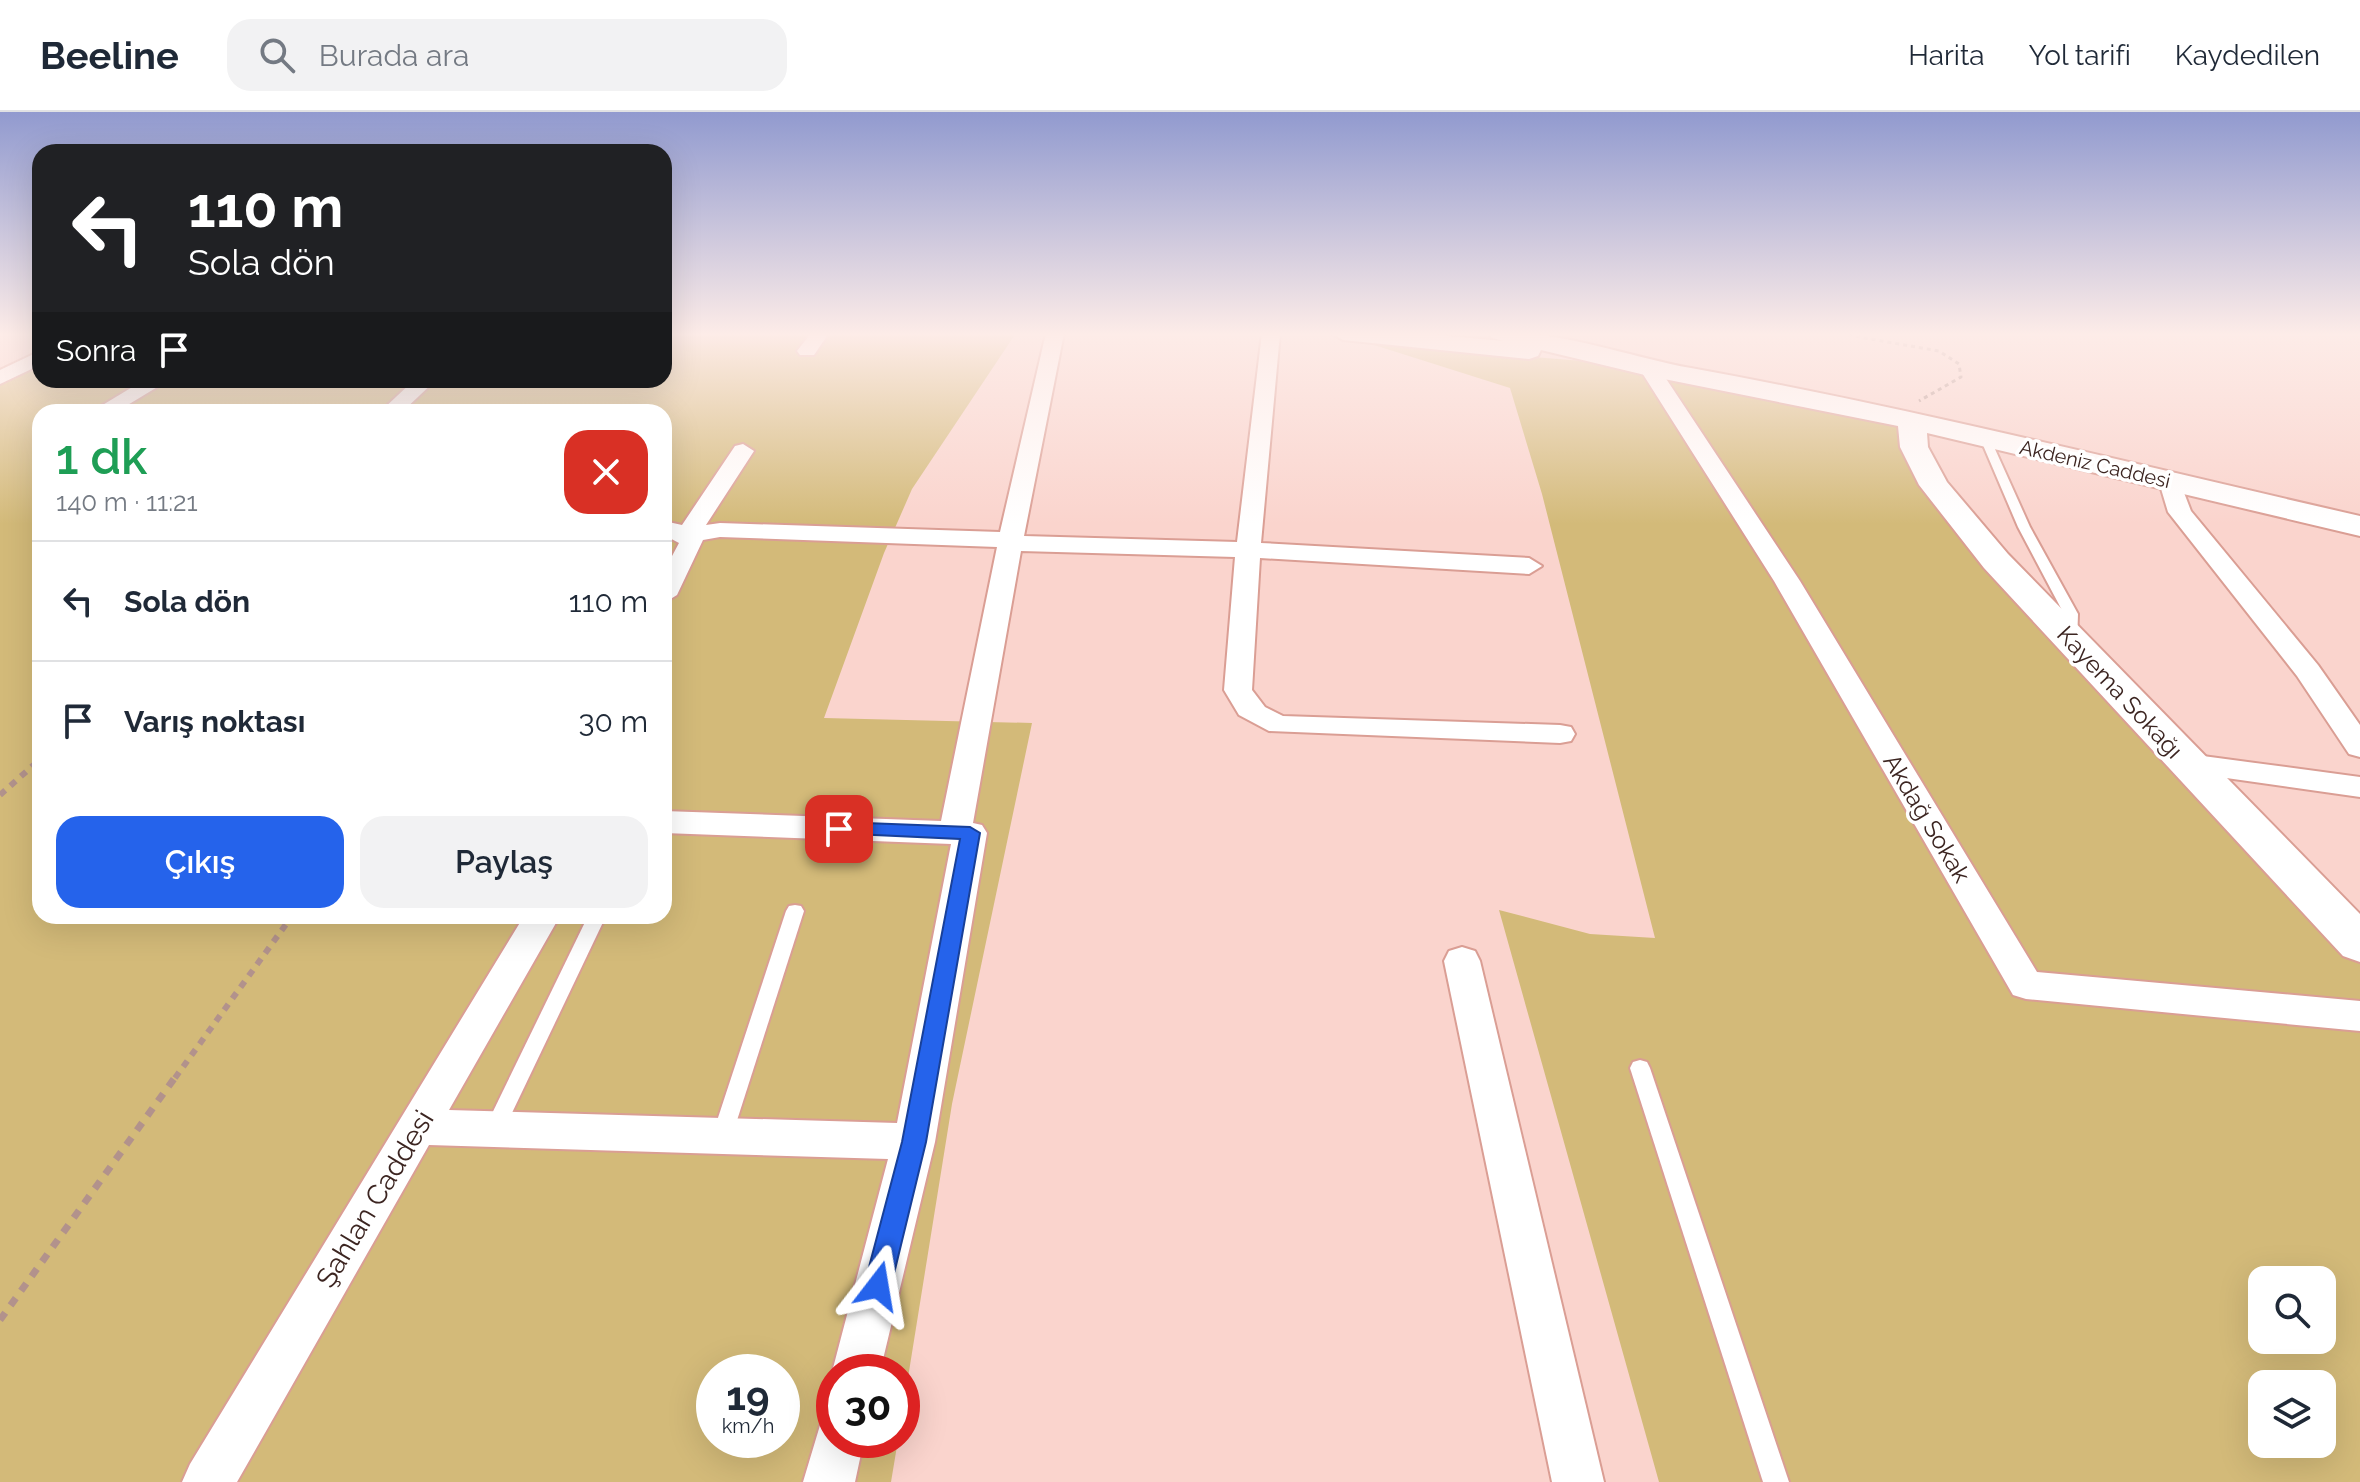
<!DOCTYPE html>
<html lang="tr">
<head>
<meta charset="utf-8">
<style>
	body { margin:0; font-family:Raleway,sans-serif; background:#f2f2f3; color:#1f2937; height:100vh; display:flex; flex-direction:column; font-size:30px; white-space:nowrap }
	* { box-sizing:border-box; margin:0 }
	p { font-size:26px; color:#747a83 }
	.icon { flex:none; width:44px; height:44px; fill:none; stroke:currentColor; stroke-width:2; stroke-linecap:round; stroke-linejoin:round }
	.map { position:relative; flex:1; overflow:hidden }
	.drawer { position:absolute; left:32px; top:292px; width:640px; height:520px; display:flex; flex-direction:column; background:#fff; border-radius:24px; box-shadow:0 8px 32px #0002 }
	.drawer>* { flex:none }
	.banner { position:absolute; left:32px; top:32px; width:640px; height:244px; border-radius:24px; box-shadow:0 8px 32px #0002; background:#202124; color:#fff; overflow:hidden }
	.tools { position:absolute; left:2248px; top:1154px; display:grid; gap:16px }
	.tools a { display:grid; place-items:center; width:88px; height:88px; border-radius:16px; background:#fff; box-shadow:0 8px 32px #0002; font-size:40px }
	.speed { position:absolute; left:696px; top:1242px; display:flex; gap:16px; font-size:40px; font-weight:700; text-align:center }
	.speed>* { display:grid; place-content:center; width:104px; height:104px; border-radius:50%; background:#fff; box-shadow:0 8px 32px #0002; line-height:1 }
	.speed small { font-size:20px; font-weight:400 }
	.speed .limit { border:12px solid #d22; background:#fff; color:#111 }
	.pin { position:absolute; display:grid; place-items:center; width:68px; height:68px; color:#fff; margin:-34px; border-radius:16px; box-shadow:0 4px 12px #0006 }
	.me { position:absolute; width:88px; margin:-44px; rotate:14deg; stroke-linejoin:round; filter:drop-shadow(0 0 6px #0008) }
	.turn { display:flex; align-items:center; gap:28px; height:168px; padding:0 24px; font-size:36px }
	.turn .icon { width:104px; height:104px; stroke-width:2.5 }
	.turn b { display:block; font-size:56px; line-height:68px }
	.then { display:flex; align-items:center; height:76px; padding:0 24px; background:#0003; gap:16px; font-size:30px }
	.round { display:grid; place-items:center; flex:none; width:84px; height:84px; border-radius:24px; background:#f2f2f3 }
	.summary { display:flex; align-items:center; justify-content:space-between; height:136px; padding:0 24px }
	h1 { font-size:48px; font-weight:600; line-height:60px; color:#1e9e55 }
	.button { display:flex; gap:16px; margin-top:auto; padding:16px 24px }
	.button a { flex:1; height:92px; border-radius:24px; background:#2563eb; color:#fff; font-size:32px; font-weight:600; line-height:92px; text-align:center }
	.button a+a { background:#f2f2f3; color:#1f2937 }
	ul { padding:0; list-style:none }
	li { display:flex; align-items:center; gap:24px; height:120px; padding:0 24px; border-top:2px solid #e0e1e3 }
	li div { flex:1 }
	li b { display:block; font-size:30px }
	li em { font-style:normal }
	header { display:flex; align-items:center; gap:48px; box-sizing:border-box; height:112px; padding:0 40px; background:#fff; border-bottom:2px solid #e0e1e3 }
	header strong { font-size:38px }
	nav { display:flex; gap:44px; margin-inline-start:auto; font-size:28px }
	.search { width:560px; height:72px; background:#f2f2f3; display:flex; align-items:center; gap:20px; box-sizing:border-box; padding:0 28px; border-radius:24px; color:#747a83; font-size:30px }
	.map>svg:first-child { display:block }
	.green { fill:#d3ba79; fill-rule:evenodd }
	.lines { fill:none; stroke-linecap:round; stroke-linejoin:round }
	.service-casing { stroke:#da9e94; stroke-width:4 }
	.minor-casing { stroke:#da9e94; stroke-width:4 }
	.tertiary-casing { stroke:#da9e94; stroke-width:4 }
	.path-far3 { stroke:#b2928c; stroke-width:3; stroke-dasharray:4 4; stroke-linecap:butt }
	.path-far2 { stroke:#b2928c; stroke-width:4; stroke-dasharray:5 5; stroke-linecap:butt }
	.path-far1 { stroke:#b2928c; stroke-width:6; stroke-dasharray:7 7; stroke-linecap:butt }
	.path { stroke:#b2928c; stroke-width:7; stroke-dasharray:9 9; stroke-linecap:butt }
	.service { fill:#fff; fill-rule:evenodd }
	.minor { fill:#fff; fill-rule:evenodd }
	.tertiary { fill:#fff; fill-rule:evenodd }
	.route { fill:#2563eb; stroke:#184099; stroke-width:2 }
	.labels { text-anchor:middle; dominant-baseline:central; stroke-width:7; stroke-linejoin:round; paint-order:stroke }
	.far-street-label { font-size:20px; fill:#3c2521; stroke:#fff }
	.street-label { font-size:24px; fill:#3c2521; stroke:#fff }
	.near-street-label { font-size:28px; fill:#3c2521; stroke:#fff }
</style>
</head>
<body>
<header>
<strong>Beeline</strong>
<div class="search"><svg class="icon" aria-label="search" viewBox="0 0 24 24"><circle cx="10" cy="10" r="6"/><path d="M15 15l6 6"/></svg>Burada ara</div>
<nav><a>Harita</a><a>Yol tarifi</a><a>Kaydedilen</a></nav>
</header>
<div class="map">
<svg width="2360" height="1370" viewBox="0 0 2360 1370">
	<rect width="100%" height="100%" fill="#fad4cd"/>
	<!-- green -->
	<g class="green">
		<path d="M664 221H1016L912 377 884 441 824 606 1032 611 952 992 902 1303V1260H834V1328H898L891 1370H0V260L40 240V268H664ZM40 300H664V804H40ZM714 1260H782V1328H714Z"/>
		<path d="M1371 232 1646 254 1911 308 1913 338 2360 833V1370H1659L1499 798 1590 822 1655 826 1542 382 1510 276ZM2262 1168H2322V1228H2262ZM2262 1272H2322V1332H2262Z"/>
	</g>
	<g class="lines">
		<defs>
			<g id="service">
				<polygon points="1981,324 1990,326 2030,415 2078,502 2077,531 2067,531 2065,528 2064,502 2018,415 1980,326"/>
				<polygon points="795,793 801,794 804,799 732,1024 729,1030 722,1033 715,1030 712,1024 786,799 789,794"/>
				<polygon points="588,804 606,804 501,1024 494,1027 487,1024 484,1018"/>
				<polygon points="1640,948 1647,950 1650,956 1789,1370 1763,1370 1630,956 1633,950"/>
			</g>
			<g id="minor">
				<polygon points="811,221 829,221 814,243 800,243 797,239"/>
				<polygon points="1046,221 1064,221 1024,424 1237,430 1262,221 1280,221 1261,431 1529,446 1542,454 1529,462 1260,446 1252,578 1265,595 1283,604 1560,613 1571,615 1575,622 1571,629 1560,631 1269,619 1239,603 1224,578 1235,445 1021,439 973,711 982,713 987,721 935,1030 880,1260 834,1260 834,1266 832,1260 888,1047 429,1033 237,1370 182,1370 190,1352 524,804 560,804 449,998 897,1011 951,732 664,721 664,699 941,709 997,435 720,425 703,428 677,483 664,491 664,459 679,431 664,423 664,409 682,413 735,334 743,332 754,339 706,413 720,411 1000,420"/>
				<polygon points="40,239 40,253 0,272 0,258"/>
				<polygon points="1649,250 1659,256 1800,469 2037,860 2360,889 2360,919 2026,887 2013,883 1774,469 1639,256"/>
				<polygon points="144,268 169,268 116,300 91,300"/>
				<polygon points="414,268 436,268 402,300 380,300"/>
				<polygon points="2170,363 2178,365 2191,399 2318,553 2360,613 2360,645 2349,642 2297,564 2168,400 2159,370"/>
				<polygon points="2188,642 2360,665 2360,685 2177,659 2172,652 2177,645"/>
				<polygon points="1462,835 1475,839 1480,849 1604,1370 1552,1370 1444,849 1449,839"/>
				<polygon points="834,1305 834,1328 864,1328 855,1370 803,1370 821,1310"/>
			</g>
			<path id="tertiary" d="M1331 221H1415L1504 229 1492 226 1489 221C1555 216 1625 244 1691 256 1916 297 2137 353 2360 404V424L1927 321 1928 335 1947 370 2008 442 2360 802V850L2343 844 1984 456 1919 373 1900 335 1898 314 1649 264 1541 238 1538 244 1529 247 1343 228Z"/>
		</defs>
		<!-- service casing -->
		<use href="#service" class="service-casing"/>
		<!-- minor casing -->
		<use href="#minor" class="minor-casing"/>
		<!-- tertiary casing -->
		<use href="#tertiary" class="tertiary-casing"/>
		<!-- path-far3 -->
		<polyline class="path-far3" points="1848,223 1939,239 1959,252 1961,265 1919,289"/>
		<!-- path-far2 -->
		<polyline class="path-far2" points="35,652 40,648"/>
		<!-- path-far1 -->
		<g class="path-far1">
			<polyline points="0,683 37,650"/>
			<polyline points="175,966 292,804"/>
		</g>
		<!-- path -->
		<polyline class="path" points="0,1208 176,964"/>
		<!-- service -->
		<use href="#service" class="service"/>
		<!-- minor -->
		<use href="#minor" class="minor"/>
		<!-- tertiary -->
		<use href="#tertiary" class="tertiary"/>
	</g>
	<!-- sky -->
	<linearGradient id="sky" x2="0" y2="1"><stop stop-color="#919acf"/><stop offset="0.54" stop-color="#fdece8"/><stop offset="1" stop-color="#fdece8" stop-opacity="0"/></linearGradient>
	<rect width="2360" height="412" fill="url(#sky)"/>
	<!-- route -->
	<polygon class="route" points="839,710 970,715 980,721 926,1030 891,1174 887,1183 878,1186 868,1183 864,1174 902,1030 960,727 832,721 829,717"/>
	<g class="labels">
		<!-- far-street labels -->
		<g class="far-street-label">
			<text transform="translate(2095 352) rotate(13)">Akdeniz Caddesi</text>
		</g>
		<!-- street labels -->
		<g class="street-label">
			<text transform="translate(2120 580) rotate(47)">Kayema Sokağı</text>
			<text transform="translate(1927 706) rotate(59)">Akdağ Sokak</text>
		</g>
		<!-- near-street labels -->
		<g class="near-street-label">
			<text transform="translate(375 1087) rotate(-59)">Şahlan Caddesi</text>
		</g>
	</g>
</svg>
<div class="tools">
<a><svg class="icon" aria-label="search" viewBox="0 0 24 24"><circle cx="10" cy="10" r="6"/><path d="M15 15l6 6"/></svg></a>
<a><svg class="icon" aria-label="layers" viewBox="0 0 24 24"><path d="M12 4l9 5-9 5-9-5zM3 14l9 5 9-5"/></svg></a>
</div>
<div class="speed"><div>19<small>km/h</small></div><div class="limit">30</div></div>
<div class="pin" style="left:839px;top:717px;background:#d93025"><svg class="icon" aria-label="arrive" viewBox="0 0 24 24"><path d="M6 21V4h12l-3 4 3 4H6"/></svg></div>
<svg class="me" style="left:878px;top:1174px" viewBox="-20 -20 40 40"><path d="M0-17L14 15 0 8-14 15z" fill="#2563eb" stroke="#fff" stroke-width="4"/></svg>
<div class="banner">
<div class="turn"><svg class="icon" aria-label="left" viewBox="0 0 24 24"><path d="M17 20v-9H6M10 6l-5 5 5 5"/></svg><div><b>110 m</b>Sola dön</div></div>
<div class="then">Sonra<svg class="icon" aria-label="arrive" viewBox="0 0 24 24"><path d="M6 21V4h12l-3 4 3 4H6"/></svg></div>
</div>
<section class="drawer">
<div class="summary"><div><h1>1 dk</h1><p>140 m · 11:21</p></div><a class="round" style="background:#d93025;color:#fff"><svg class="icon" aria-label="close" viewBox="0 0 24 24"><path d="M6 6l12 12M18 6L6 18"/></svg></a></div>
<ul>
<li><svg class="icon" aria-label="left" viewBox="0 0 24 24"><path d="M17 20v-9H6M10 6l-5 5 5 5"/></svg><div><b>Sola dön</b></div><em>110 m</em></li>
<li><svg class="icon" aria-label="arrive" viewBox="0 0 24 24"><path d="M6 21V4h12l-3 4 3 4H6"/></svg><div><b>Varış noktası</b></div><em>30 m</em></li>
</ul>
<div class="button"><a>Çıkış</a><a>Paylaş</a></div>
</section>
</div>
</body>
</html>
